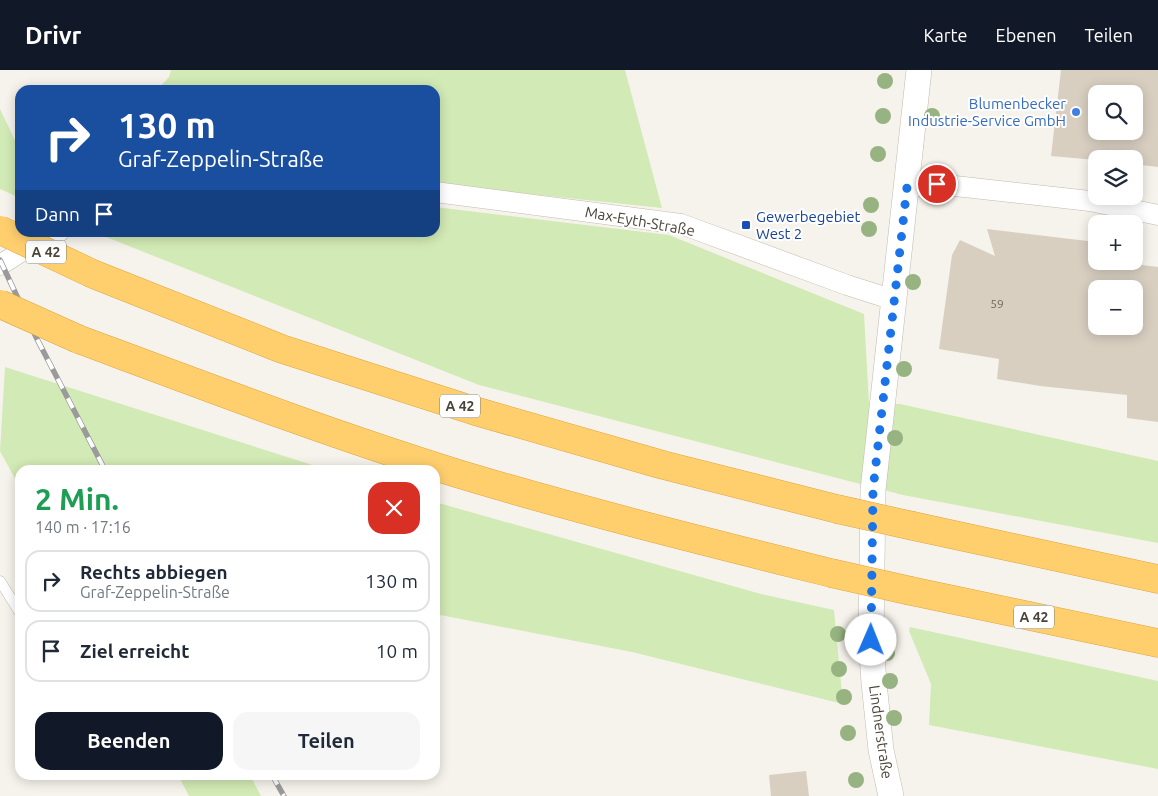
<!DOCTYPE html>
<html lang="de">
<head>
<meta charset="utf-8">
<style>
	body { margin:0; font-family:Ubuntu,sans-serif; background:#f6f6f7; color:#1f2937; height:100vh; display:flex; flex-direction:column; font-size:19px; white-space:nowrap }
	* { box-sizing:border-box; margin:0 }
	p { font-size:16px; color:#747a83 }
	.icon { flex:none; width:28px; height:28px; fill:none; stroke:currentColor; stroke-width:2; stroke-linecap:round; stroke-linejoin:round }
	.map { position:relative; flex:1; overflow:hidden }
	.details { position:absolute; left:15px; top:395px; width:425px; height:315px; display:flex; flex-direction:column; background:#fff; border-radius:15px; box-shadow:0 2px 12px #0003 }
	.details>* { flex:none }
	.guide { position:absolute; left:15px; top:15px; width:425px; height:152px; border-radius:15px; box-shadow:0 2px 12px #0003; background:#1a4fa0; color:#fff; overflow:hidden }
	.fabs { position:absolute; left:1088px; top:15px; display:grid; gap:10px }
	.fabs a { display:grid; place-items:center; width:55px; height:55px; border-radius:10px; background:#fff; box-shadow:0 2px 12px #0003; font-size:25px }
	.pin { position:absolute; display:grid; place-items:center; width:42px; height:42px; color:#fff; margin:-21px; border:2px solid #fff; border-radius:50%; box-shadow:0 1px 5px #0007 }
	.me { position:absolute; width:55px; margin:-28px; rotate:1deg; stroke-linejoin:round; filter:drop-shadow(0 0 4px #0008) }
	.turn { display:flex; align-items:center; gap:18px; height:105px; padding:0 20px; font-size:22px }
	.turn .icon { width:65px; height:65px; stroke-width:2.5 }
	.turn b { display:block; font-size:35px; line-height:42px }
	.then { display:flex; align-items:center; height:48px; padding:0 20px; background:#0003; gap:10px; font-size:19px }
	.round { display:grid; place-items:center; flex:none; width:52px; height:52px; border-radius:15px; background:#f6f6f7 }
	.summary { display:flex; align-items:center; justify-content:space-between; height:85px; padding:0 20px }
	h1 { font-size:30px; font-weight:700; line-height:38px; color:#1e9e55 }
	.action { display:flex; gap:10px; margin-top:auto; padding:10px 20px }
	.action a { flex:1; height:58px; border-radius:15px; background:#111827; color:#fff; font-size:20px; font-weight:700; line-height:58px; text-align:center }
	.action a+a { background:#f6f6f7; color:#1f2937 }
	ul { padding:0; list-style:none }
	li { display:flex; align-items:center; gap:15px; height:62px; margin:0 10px 8px; padding:0 10px; border:2px solid #e0e1e3; border-radius:15px }
	li div { flex:1 }
	li b { display:block; font-size:19px }
	li em { font-style:normal }
	header { display:flex; align-items:center; gap:30px; box-sizing:border-box; height:70px; padding:0 25px; background:#111827; color:#fff }
	header strong { font-size:24px }
	nav { display:flex; gap:28px; margin-inline-start:auto; font-size:18px }
	.map>svg:first-child { display:block }
	.green { fill:#d2eab5 }
	.building { fill:#d8cfc1; fill-rule:evenodd }
	.lines { fill:none; stroke-linecap:round; stroke-linejoin:round }
	.service-casing { stroke:#c2bbae; stroke-width:11 }
	.minor-casing { stroke:#c2bbae; stroke-width:21 }
	.tertiary-casing { stroke:#c2bbae; stroke-width:26 }
	.motorway-casing { stroke:#e0a43c; stroke-width:29 }
	.service { stroke:#fff; stroke-width:10 }
	.minor { stroke:#fff; stroke-width:20 }
	.tertiary { stroke:#fff; stroke-width:25 }
	.motorway { stroke:#ffcf6e; stroke-width:28 }
	.rail-casing { stroke:#9a9a9a; stroke-width:5.5 }
	.rail { stroke:#fff; stroke-width:4; stroke-dasharray:11; stroke-linecap:butt }
	.motorway-bridge-casing { stroke:#e0a43c; stroke-width:29; stroke-linecap:butt }
	.motorway-bridge { stroke:#ffcf6e; stroke-width:28 }
	.tree { fill:#97b381 }
	.route { stroke:#1a73e8; stroke-width:9; stroke-dasharray:0 16.2 }
	.shop-dot { fill:#3f7fe0; stroke:#fff; stroke-width:2 }
	.transit-dot { fill:#1a4fb4; stroke:#fff; stroke-width:2 }
	.labels { text-anchor:middle; dominant-baseline:central; stroke-width:4; stroke-linejoin:round; paint-order:stroke }
	.number-label { font-size:12px; fill:#6e675b }
	.shield { fill:#fff; stroke:#817c74; stroke-width:1 }
	.shield-label { font-size:14px; font-weight:bold; fill:#4b4439 }
	.shop-label { font-size:15px; fill:#366cbe; stroke:#fff; text-anchor:end }
	.transit-label { font-size:15px; fill:#164399; stroke:#fff; text-anchor:start }
	.street-label { font-size:15px; fill:#4b4439; stroke:#fff }
</style>
</head>
<body>
<header>
<strong>Drivr</strong>
<nav><a>Karte</a><a>Ebenen</a><a>Teilen</a></nav>
</header>
<div class="map">
<svg width="1158" height="726" viewBox="0 0 1158 726">
	<rect width="100%" height="100%" fill="#f6f3ec"/>
	<!-- green -->
	<g class="green">
		<polygon points="171,0 625,0 662,138 435,114 435,20 157,20 169,7"/>
		<polygon points="0,39 20,81 20,128 0,119"/>
		<polygon points="435,137 669,165 864,244 869,334 900,334 1158,391 1158,473 903,425 479,315 96,163 435,162"/>
		<polygon points="5,297 328,400 20,400 20,418 0,381"/>
		<polygon points="435,432 761,524 834,540 843,634 632,582 435,544"/>
		<polygon points="910,557 1158,611 1158,699 929,655 931,614 909,561"/>
		<polygon points="178,705 250,705 261,726 189,726"/>
	</g>
	<!-- building -->
	<g class="building">
		<path d="M1061 0H1158V97L1134 94V89H1096V90L1051 86ZM1096 24H1134V61H1096Z"/>
		<path d="M987 159 1096 172V191H1143L1142 195 1158 197V352L1127 348V325L1040 316 997 309 999 289 939 279 952 185 960 170 995 186ZM1096 219H1134V256H1096Z"/>
		<polygon points="806,701 809,726 771,726 769,705"/>
	</g>
	<g class="lines">
		<defs>
			<polyline id="service" points="0,511 20,543"/>
			<g id="minor">
				<polyline points="907,117 937,114 1090,131 1158,145"/>
				<polyline points="435,122 681,154 847,215 894,230"/>
				<polyline points="0,195 19,183 59,162"/>
			</g>
			<polyline id="tertiary" points="891,726 881,680 874,613 871,570 873,420 919,0"/>
			<g id="motorway">
				<polyline points="93,204 282,279 475,341 663,395 837,439"/>
				<path d="M78 269C204 316 330 364 459 404 582 441 707 472 831 503"/>
				<polyline points="913,456 1158,509"/>
				<polyline points="911,521 1158,573"/>
			</g>
		</defs>
		<!-- service casing -->
		<use href="#service" class="service-casing"/>
		<!-- minor casing -->
		<use href="#minor" class="minor-casing"/>
		<!-- tertiary casing -->
		<use href="#tertiary" class="tertiary-casing"/>
		<!-- motorway casing -->
		<use href="#motorway" class="motorway-casing"/>
		<!-- service -->
		<use href="#service" class="service"/>
		<!-- minor -->
		<use href="#minor" class="minor"/>
		<!-- tertiary -->
		<use href="#tertiary" class="tertiary"/>
		<!-- motorway -->
		<use href="#motorway" class="motorway"/>
		<defs>
			<g id="rail">
				<polyline points="0,190 37,269 105,400"/>
				<polyline points="272,705 284,726"/>
			</g>
		</defs>
		<!-- rail casing -->
		<use href="#rail" class="rail-casing"/>
		<!-- rail -->
		<use href="#rail" class="rail"/>
		<defs>
			<g id="motorway-bridge">
				<polyline points="0,160 93,204"/>
				<polyline points="0,234 78,269"/>
				<polyline points="837,439 913,456"/>
				<polyline points="831,503 911,521"/>
			</g>
		</defs>
		<!-- motorway-bridge casing -->
		<use href="#motorway-bridge" class="motorway-bridge-casing"/>
		<!-- motorway-bridge -->
		<use href="#motorway-bridge" class="motorway-bridge"/>
	</g>
	<!-- trees -->
	<g class="tree">
		<circle cx="885" cy="11" r="8"/>
		<circle cx="883" cy="46" r="8"/>
		<circle cx="932" cy="46" r="8"/>
		<circle cx="878" cy="84" r="8"/>
		<circle cx="871" cy="135" r="8"/>
		<circle cx="869" cy="159" r="8"/>
		<circle cx="913" cy="212" r="8"/>
		<circle cx="904" cy="299" r="8"/>
		<circle cx="895" cy="368" r="8"/>
		<circle cx="838" cy="564" r="8"/>
		<circle cx="887" cy="583" r="8"/>
		<circle cx="839" cy="599" r="8"/>
		<circle cx="890" cy="611" r="8"/>
		<circle cx="844" cy="627" r="8"/>
		<circle cx="894" cy="648" r="8"/>
		<circle cx="848" cy="663" r="8"/>
		<circle cx="856" cy="710" r="8"/>
	</g>
	<g class="lines">
		<!-- route -->
		<polyline class="route" points="871,570 873,420 907,117 937,114"/>
	</g>
	<!-- markers -->
	<circle class="shop-dot" cx="1076" cy="42" r="5"/>
	<rect class="transit-dot" x="741" y="150" width="10" height="10" rx="2.5"/>
	<g class="labels">
		<!-- number labels -->
		<g class="number-label">
			<text x="997" y="233">59</text>
		</g>
		<!-- shield labels -->
		<g class="shield">
			<rect x="26" y="170.5" width="40" height="23" rx="4"/>
			<rect x="440" y="324.5" width="40" height="23" rx="4"/>
			<rect x="1014" y="535.5" width="40" height="23" rx="4"/>
		</g>
		<g class="shield-label">
			<text x="46" y="182">A 42</text>
			<text x="460" y="336">A 42</text>
			<text x="1034" y="547">A 42</text>
		</g>
		<!-- shop labels -->
		<g class="shop-label">
			<text x="1066" y="33">Blumenbecker<tspan x="1066" dy="17">Industrie-Service GmbH</tspan></text>
		</g>
		<!-- transit labels -->
		<g class="transit-label">
			<text x="756" y="146">Gewerbegebiet<tspan x="756" dy="17">West 2</tspan></text>
		</g>
		<!-- street labels -->
		<g class="street-label">
			<text transform="translate(640 151) rotate(10)">Max-Eyth-Straße</text>
			<text transform="translate(881 662) rotate(82)">Lindnerstraße</text>
		</g>
	</g>
</svg>
<div class="fabs">
<a><svg class="icon" aria-label="search" viewBox="0 0 24 24"><circle cx="10" cy="10" r="6"/><path d="M15 15l6 6"/></svg></a>
<a><svg class="icon" aria-label="layers" viewBox="0 0 24 24"><path d="M12 4l9 5-9 5-9-5zM3 14l9 5 9-5"/></svg></a>
<a>+</a>
<a>−</a>
</div>
<div class="pin" style="left:937px;top:114px;background:#d93025"><svg class="icon" aria-label="arrive" viewBox="0 0 24 24"><path d="M6 21V4h12l-3 4 3 4H6"/></svg></div>
<svg class="me" style="left:871px;top:570px" viewBox="-20 -20 40 40"><circle r="19" fill="#fff"/><path d="M0-13L10 11 0 6-10 11z" fill="#1a73e8"/></svg>
<div class="guide">
<div class="turn"><svg class="icon" aria-label="right" viewBox="0 0 24 24"><path d="M7 20v-9h11M14 6l5 5-5 5"/></svg><div><b>130 m</b>Graf-Zeppelin-Straße</div></div>
<div class="then">Dann<svg class="icon" aria-label="arrive" viewBox="0 0 24 24"><path d="M6 21V4h12l-3 4 3 4H6"/></svg></div>
</div>
<section class="details">
<div class="summary"><div><h1>2 Min.</h1><p>140 m · 17:16</p></div><a class="round" style="background:#d93025;color:#fff"><svg class="icon" aria-label="close" viewBox="0 0 24 24"><path d="M6 6l12 12M18 6L6 18"/></svg></a></div>
<ul>
<li><svg class="icon" aria-label="right" viewBox="0 0 24 24"><path d="M7 20v-9h11M14 6l5 5-5 5"/></svg><div><b>Rechts abbiegen</b><p>Graf-Zeppelin-Straße</p></div><em>130 m</em></li>
<li><svg class="icon" aria-label="arrive" viewBox="0 0 24 24"><path d="M6 21V4h12l-3 4 3 4H6"/></svg><div><b>Ziel erreicht</b></div><em>10 m</em></li>
</ul>
<div class="action"><a>Beenden</a><a>Teilen</a></div>
</section>
</div>
</body>
</html>
